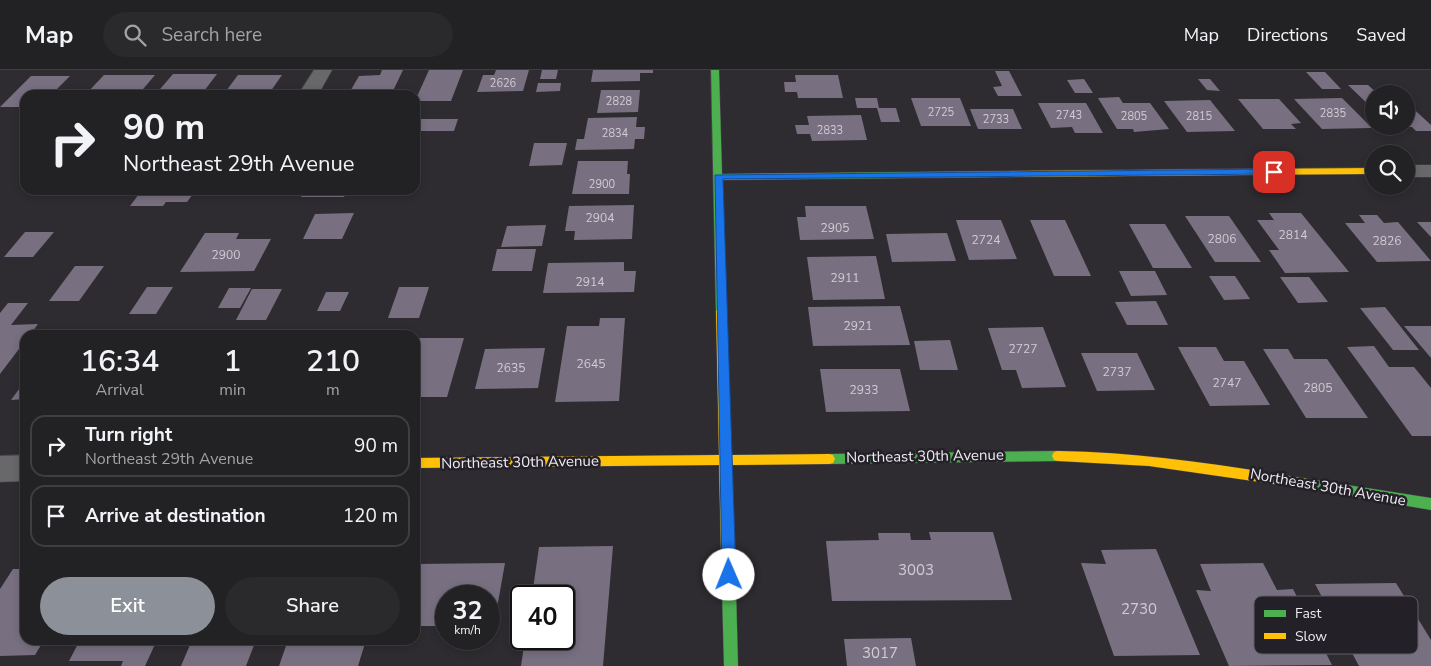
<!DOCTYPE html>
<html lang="en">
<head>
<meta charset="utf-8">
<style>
	body { margin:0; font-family:"Nunito Sans",sans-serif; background:#2a292c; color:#f1f3f6; height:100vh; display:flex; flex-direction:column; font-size:19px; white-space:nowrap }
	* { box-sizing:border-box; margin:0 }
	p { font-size:16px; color:#a2a3a6 }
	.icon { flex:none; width:28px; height:28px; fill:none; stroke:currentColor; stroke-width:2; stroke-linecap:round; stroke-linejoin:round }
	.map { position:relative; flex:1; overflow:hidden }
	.panel { position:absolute; left:20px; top:260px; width:400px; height:315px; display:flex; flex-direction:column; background:#222124; border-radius:15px; box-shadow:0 2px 8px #0003,0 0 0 1px #3f3e41 }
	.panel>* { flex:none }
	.top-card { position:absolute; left:20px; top:20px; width:400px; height:105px; border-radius:15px; box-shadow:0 2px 8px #0003,0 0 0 1px #3f3e41; background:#222124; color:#f1f3f6; overflow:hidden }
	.controls { position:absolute; left:1365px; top:15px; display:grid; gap:10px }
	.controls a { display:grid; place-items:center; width:50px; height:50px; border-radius:50%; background:#222124; box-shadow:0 2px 8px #0003,0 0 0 1px #3f3e41; font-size:25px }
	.speed { position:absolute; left:435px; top:515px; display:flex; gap:10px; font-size:25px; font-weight:700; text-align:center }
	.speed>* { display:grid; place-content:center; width:65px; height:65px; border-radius:50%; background:#222124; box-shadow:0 2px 8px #0003,0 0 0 1px #3f3e41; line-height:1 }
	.speed small { font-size:12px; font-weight:400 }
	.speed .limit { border:2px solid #111; border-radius:8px; background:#fff; color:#111 }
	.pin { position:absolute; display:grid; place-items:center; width:42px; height:42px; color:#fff; margin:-21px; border-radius:10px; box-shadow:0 2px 8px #0006 }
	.me { position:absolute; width:55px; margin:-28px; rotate:359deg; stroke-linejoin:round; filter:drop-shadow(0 0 4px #0008) }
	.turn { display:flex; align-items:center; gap:18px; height:105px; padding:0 20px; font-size:22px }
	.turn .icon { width:65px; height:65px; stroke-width:2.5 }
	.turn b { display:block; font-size:35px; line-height:42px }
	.eta { display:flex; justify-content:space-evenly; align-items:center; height:85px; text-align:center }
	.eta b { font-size:30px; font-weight:600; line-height:35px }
	.primary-button { display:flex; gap:10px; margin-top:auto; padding:10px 20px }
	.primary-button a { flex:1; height:58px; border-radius:30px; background:#8c9099; color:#fff; font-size:20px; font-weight:600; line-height:58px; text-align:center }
	.primary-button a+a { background:#2a292c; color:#f1f3f6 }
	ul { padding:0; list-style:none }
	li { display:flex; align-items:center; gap:15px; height:62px; margin:0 10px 8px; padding:0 10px; border:2px solid #3f3e41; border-radius:15px }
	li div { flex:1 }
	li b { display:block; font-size:19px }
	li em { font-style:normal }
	header { display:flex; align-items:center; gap:30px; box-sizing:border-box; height:70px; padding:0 25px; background:#222124; border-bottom:1px solid #3f3e41 }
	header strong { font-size:24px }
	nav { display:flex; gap:28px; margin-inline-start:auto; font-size:18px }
	.search { width:350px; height:45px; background:#2a292c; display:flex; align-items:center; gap:12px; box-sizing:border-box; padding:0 18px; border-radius:28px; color:#a2a3a6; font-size:19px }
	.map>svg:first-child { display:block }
	.building { fill:#787081 }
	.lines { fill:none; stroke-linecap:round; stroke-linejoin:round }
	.street-casing { stroke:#4a484c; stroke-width:1 }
	.fast-casing { stroke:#4a484c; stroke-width:1 }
	.slow-casing { stroke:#4a484c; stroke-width:1 }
	.street { fill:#68676a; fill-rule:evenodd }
	.fast { fill:#4caf50; fill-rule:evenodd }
	.slow { fill:#ffc107; fill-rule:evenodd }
	.route { fill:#1a73e8; stroke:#114b97 }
	.labels { text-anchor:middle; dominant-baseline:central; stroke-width:5; stroke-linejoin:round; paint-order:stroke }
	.far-number-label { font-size:11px; fill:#d0ccd4 }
	.number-label { font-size:12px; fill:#d0ccd4 }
	.street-label { font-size:15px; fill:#edeaf0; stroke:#242028 }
	.near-number-label { font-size:15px; fill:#d0ccd4 }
	.key { fill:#242028; stroke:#605d64; stroke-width:1 }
	.key-label { font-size:14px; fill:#edeaf0 }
</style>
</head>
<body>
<header>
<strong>Map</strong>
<div class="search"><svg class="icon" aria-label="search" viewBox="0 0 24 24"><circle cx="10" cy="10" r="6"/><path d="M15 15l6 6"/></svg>Search here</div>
<nav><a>Map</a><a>Directions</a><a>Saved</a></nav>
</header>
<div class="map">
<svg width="1431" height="596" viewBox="0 0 1431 596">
	<rect width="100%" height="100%" fill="#2e2c30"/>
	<!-- building -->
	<g class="building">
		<polygon points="382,0 403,0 391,25 348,25 359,6 380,5"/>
		<polygon points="429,0 463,0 451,31 415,31"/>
		<polygon points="496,0 529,0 523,21 477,22 483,5 494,5"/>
		<polygon points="542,0 558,0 556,9 540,9"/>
		<polygon points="593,0 653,0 653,3 640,3 640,11 591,12"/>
		<polygon points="995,1 1009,1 1022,26 998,26 993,17 1002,16"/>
		<polygon points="1306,2 1325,2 1341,19 1322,19"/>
		<polygon points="173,4 217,4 201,25 155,25"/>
		<polygon points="104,5 155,5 138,25 85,25"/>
		<polygon points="238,5 282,5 268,25 223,25"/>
		<polygon points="795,5 838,5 843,28 798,28 797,22 785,22 784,12 796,12"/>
		<polygon points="31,6 70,6 51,25 25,25 25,37 0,37"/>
		<polygon points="1084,9 1093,23 1075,23 1067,10"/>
		<polygon points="1198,9 1210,9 1220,21 1207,20"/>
		<polygon points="538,13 561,13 560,21 536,22"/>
		<polygon points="1348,15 1368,15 1378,24 1374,24 1374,40"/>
		<polygon points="601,20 640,20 638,42 597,43"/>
		<polygon points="1119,27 1123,33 1150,33 1169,59 1134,62 1133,59 1117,59 1098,28"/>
		<polygon points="855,28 877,28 879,38 896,38 900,52 881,52 877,38 857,38"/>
		<polygon points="911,28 960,28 971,56 921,56"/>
		<polygon points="1342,28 1372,58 1322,59 1294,29"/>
		<polygon points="1238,29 1279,29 1301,53 1291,54 1296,59 1263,59"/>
		<polygon points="1210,30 1235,61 1187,62 1164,31"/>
		<polygon points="1406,32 1431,55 1431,61 1416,61 1412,57 1406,57"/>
		<polygon points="1038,33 1086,33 1103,63 1075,63 1072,57 1051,58"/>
		<polygon points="970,39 1013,39 1022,59 978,59"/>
		<polygon points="861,45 867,70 812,71 810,64 797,64 795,55 809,55 807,46"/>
		<polygon points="637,47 636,57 645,57 644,69 635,69 634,79 575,80 577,69 584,69 588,48"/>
		<polygon points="420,49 458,49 454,61 415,61"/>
		<polygon points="534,73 567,73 562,95 529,96"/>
		<polygon points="578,91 628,91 627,104 630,104 629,124 572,124"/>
		<polygon points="142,120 196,120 187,132 166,132 163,136 130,136"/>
		<polygon points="305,120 347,120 344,127 301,127"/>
		<polygon points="634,135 632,169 574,170 575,161 565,161 569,136"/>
		<polygon points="805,136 866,136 874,169 800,170 797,147 806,147"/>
		<polygon points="354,143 342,169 303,169 315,144"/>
		<polygon points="1269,143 1301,143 1349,202 1285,203 1269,180 1279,180 1257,150 1274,150"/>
		<polygon points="1359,145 1377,145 1384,153 1398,152 1431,191 1377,192 1345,153 1365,153"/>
		<polygon points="1185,146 1229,146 1261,192 1215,192"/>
		<polygon points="956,150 1001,150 1017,189 969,190"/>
		<polygon points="1030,150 1065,150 1091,206 1054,206"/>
		<polygon points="1417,152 1431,152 1431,167"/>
		<polygon points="1129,154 1165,154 1192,198 1153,198"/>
		<polygon points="546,155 542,176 501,177 507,156"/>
		<polygon points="25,162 54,162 33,187 4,187"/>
		<polygon points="205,163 239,163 236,169 271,169 254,201 180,202"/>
		<polygon points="947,163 956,191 892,192 886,164"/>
		<polygon points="497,179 536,179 532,201 492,201"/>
		<polygon points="876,186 885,229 813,230 807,187"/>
		<polygon points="624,192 624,201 636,201 634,222 543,223 548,193"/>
		<polygon points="75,196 104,196 79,231 49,231"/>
		<polygon points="1119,201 1155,201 1167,225 1131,226"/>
		<polygon points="1209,206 1235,206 1250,229 1224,230"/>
		<polygon points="1280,207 1309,207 1328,232 1298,233"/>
		<polygon points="147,217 173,217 156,244 129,244"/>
		<polygon points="399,217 429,217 419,248 388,248"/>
		<polygon points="229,218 251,218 240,238 218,238"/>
		<polygon points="252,219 282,219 266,250 236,250"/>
		<polygon points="326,222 349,222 340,241 317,241"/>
		<polygon points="1156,231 1168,255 1127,255 1115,232"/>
		<polygon points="8,233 28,233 11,255 38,254 30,265 25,265 25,271 0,304 0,243"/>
		<polygon points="900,236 910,275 813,276 808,237"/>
		<polygon points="1385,237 1419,280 1393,280 1360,238"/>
		<polygon points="600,248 625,248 619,331 555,332 567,256 599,256"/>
		<polygon points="1404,256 1431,256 1431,288"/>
		<polygon points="1043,257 1066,317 1022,318 1016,300 1002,300 988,258"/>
		<polygon points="123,260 120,265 59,265 61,261"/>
		<polygon points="297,260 295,265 244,265 246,261"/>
		<polygon points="379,260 378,265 322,265 324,261"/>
		<polygon points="415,268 464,268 447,327 415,327"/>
		<polygon points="950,270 958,300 920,300 914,271"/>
		<polygon points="1374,276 1389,297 1414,297 1431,318 1431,366 1412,366 1347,277"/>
		<polygon points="1178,277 1216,277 1224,291 1244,291 1270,335 1210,336"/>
		<polygon points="545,278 538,318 475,319 485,279"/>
		<polygon points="1263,279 1288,279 1294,289 1327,289 1368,348 1306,348"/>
		<polygon points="1081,283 1137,283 1155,320 1097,321"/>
		<polygon points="820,299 900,299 910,341 826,342"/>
		<polygon points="25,311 25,329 11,330"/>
		<polygon points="929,462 993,462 1012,530 832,531 826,471 879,470 878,463 910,463 911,470 931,470"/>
		<polygon points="613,476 603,596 521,596 525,569 564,569 564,526 532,526 539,477"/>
		<polygon points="1156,479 1200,585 1114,586 1081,493 1106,494 1101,480"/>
		<polygon points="505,493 494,555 489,555 489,526 446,526 446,556 415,556 415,494"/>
		<polygon points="1263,493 1277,520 1293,519 1332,595 1229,596 1196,520 1211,521 1200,494"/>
		<polygon points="13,499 25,499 25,570 44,570 35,585 0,586 0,519"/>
		<polygon points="1396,513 1431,570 1431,596 1359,596 1315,514"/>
		<polygon points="911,568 916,596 847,596 844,569"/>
		<polygon points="80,570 157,570 145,596 121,596 123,591 69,591"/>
		<polygon points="192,570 256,570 246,596 181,596"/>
		<polygon points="288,570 366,570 358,596 279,596"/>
	</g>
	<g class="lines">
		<defs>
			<g id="street">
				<polygon points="314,0 332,0 318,25 298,25"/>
				<rect x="1406" y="95" width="25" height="12"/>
				<polygon points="25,385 25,411 0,412 0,386"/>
			</g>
			<g id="fast">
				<polygon points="711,0 719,0 722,104 1010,101 1014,104 1010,107 722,110 726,241 725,244 717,244 716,241"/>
				<polygon points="1058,381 1062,382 1064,386 1062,390 1058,391 829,394 825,393 823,389 825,385 829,384"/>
				<polygon points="1302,408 1431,428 1431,440 1302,418 1298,417 1296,413 1298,409"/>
				<polygon points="728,476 733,478 735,482 738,596 724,596 721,482 723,478"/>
			</g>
			<g id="slow">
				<polygon points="1374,98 1374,104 1010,107 1006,104 1010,101"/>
				<polygon points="721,237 726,241 731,385 829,384 833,385 835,389 833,393 829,394 732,395 735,482 733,486 728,488 723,486 721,482 719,395 415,398 415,388 719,385 716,241"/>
				<path d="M1058 381C1140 382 1221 395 1302 408L1306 409 1308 413 1306 417 1302 418 1149 396 1058 391 1054 390 1052 386 1054 382Z"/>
			</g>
		</defs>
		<!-- street casing -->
		<use href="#street" class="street-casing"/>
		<!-- fast casing -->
		<use href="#fast" class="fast-casing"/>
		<!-- slow casing -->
		<use href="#slow" class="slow-casing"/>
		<!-- street -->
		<use href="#street" class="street"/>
		<!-- fast -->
		<use href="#fast" class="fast"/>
		<!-- slow -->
		<use href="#slow" class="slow"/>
	</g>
	<!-- route -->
	<polygon class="route" points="1274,99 1278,100 1278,104 723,109 736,505 734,509 729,511 724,509 722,505 715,105"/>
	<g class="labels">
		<!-- far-number labels -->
		<g class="far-number-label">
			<text x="503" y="13">2626</text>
			<text x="619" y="31">2828</text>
			<text x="941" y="42">2725</text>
			<text x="1333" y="43">2835</text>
			<text x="1069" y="45">2743</text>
			<text x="1134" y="46">2805</text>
			<text x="1199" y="46">2815</text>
			<text x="996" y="49">2733</text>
			<text x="830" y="60">2833</text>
			<text x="615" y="63">2834</text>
			<text x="602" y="114">2900</text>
		</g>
		<!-- number labels -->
		<g class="number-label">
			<text x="600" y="148">2904</text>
			<text x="835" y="158">2905</text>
			<text x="1293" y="165">2814</text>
			<text x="1222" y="169">2806</text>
			<text x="986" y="170">2724</text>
			<text x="1387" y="171">2826</text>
			<text x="226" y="185">2900</text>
			<text x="845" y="208">2911</text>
			<text x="590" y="212">2914</text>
			<text x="858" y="256">2921</text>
			<text x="1023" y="279">2727</text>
			<text x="591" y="294">2645</text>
			<text x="511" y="298">2635</text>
			<text x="1117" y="302">2737</text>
			<text x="1227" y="313">2747</text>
			<text x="1318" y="318">2805</text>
			<text x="864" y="320">2933</text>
		</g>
		<!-- street labels -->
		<g class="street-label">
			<text transform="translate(925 386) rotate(-1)">Northeast 30th Avenue</text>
			<text transform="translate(520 392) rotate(-1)">Northeast 30th Avenue</text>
			<text transform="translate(1328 417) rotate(10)">Northeast 30th Avenue</text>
		</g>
		<!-- near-number labels -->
		<g class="near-number-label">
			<text x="916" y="500">3003</text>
			<text x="1139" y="539">2730</text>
			<text x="880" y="583">3017</text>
		</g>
	</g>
	<!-- legend -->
	<rect x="1254" y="526" width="164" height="58" rx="8" class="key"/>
	<rect x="1264" y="540" width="22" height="7" fill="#4caf50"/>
	<rect x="1264" y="563" width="22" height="6" fill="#ffc107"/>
	<g class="key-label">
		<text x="1295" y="548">Fast</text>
		<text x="1295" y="571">Slow</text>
	</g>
</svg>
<div class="controls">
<a><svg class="icon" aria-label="sound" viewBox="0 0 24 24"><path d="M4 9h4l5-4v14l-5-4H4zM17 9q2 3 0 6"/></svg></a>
<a><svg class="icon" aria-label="search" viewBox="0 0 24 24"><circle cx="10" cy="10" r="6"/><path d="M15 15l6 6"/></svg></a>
</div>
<div class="speed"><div>32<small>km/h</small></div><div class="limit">40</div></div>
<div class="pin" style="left:1274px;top:102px;background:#d93025"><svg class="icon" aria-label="arrive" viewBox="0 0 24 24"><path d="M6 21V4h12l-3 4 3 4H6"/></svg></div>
<svg class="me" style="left:729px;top:505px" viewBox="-20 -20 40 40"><circle r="19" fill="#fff"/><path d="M0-13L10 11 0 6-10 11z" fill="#1a73e8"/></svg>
<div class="top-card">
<div class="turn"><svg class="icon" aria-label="right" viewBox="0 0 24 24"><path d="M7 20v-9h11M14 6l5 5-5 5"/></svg><div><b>90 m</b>Northeast 29th Avenue</div></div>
</div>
<section class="panel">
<div class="eta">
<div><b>16:34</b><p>Arrival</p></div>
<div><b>1</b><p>min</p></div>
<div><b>210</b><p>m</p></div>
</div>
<ul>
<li><svg class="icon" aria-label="right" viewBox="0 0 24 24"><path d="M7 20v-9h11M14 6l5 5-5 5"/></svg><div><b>Turn right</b><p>Northeast 29th Avenue</p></div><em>90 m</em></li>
<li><svg class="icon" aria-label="arrive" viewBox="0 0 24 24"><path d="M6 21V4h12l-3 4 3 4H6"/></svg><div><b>Arrive at destination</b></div><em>120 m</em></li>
</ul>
<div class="primary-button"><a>Exit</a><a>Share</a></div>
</section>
</div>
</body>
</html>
